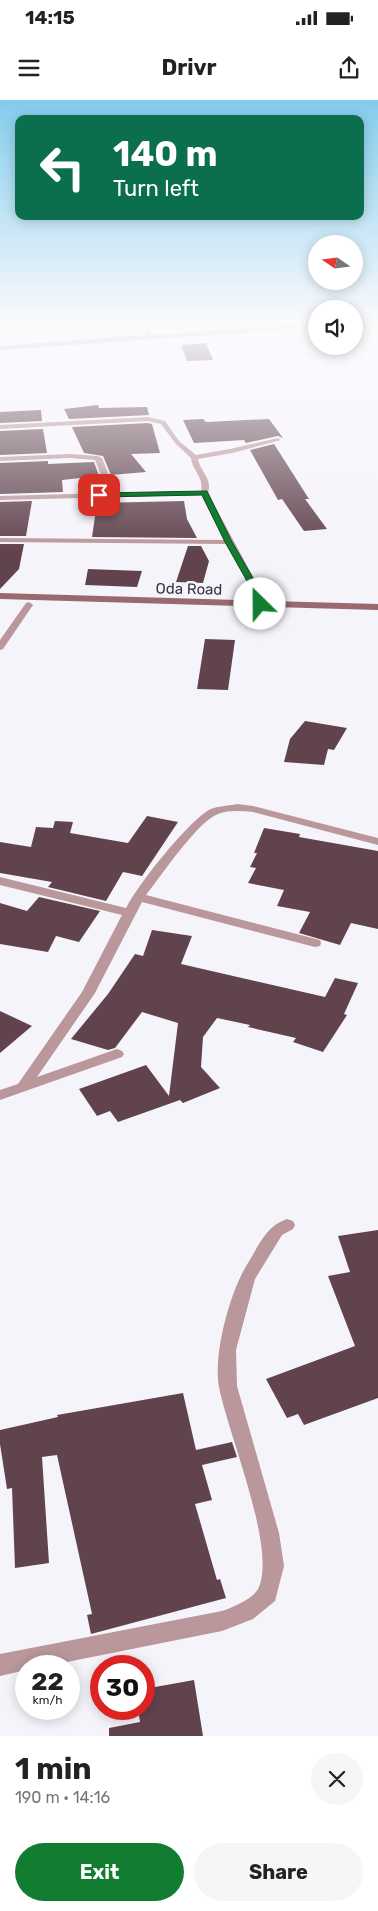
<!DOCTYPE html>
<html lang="en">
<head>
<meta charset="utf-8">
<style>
	body { margin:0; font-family:Rubik,sans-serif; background:#f6f6f6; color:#222; height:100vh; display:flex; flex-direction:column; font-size:19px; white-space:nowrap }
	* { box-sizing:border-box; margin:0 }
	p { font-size:16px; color:#767676 }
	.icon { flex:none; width:28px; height:28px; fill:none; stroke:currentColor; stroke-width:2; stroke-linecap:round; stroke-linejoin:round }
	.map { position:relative; height:1636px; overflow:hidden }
	.sheet { display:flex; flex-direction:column; background:#fff; flex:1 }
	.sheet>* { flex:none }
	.banner { position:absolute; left:15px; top:15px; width:349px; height:105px; border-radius:10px; box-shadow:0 2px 12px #0003; background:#0b6e4f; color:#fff; overflow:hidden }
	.needle { width:32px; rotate:284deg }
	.controls { position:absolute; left:308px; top:135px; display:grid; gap:10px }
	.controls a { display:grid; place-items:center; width:55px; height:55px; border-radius:50%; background:#fff; box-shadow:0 2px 12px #0003; font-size:25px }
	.speed { position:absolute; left:15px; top:1555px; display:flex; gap:10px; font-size:25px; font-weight:700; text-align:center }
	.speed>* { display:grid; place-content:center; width:65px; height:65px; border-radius:50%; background:#fff; box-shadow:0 2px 12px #0003; line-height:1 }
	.speed small { font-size:12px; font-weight:400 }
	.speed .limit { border:8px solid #d22; background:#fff; color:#111 }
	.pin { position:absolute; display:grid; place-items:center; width:42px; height:42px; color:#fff; margin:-21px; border-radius:10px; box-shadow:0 2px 8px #0006 }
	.me { position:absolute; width:55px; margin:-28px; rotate:337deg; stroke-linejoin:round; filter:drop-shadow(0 0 4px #0008) }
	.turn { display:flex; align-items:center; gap:18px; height:105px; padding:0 15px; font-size:22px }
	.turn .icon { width:65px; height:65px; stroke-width:2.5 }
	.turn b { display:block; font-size:35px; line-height:42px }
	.round { display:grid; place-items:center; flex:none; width:52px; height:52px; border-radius:26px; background:#f6f6f6 }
	.headline { display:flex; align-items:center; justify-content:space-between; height:85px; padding:0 15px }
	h1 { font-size:30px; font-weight:700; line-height:38px }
	.cta { display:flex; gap:10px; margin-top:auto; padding:10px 15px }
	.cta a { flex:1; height:58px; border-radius:30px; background:#127c30; color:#fff; font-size:20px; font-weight:700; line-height:58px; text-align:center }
	.cta a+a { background:#f6f6f6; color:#222 }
	.status { display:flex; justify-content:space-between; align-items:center; height:35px; padding:0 25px; background:#fff; direction:ltr }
	.status svg { height:14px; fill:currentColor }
	header { display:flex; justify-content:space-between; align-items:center; height:65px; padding:0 15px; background:#fff; font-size:22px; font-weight:700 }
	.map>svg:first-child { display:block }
	.building { fill:#61434e }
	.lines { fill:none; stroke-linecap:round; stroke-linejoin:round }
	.street { fill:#ba979a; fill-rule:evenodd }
	.secondary { fill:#9a696f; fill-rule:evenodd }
	.route { fill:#127c30; stroke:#0c511f }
	.labels { text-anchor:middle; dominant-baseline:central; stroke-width:5; stroke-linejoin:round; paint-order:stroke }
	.far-street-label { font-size:15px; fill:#383440; stroke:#f6f4fb }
</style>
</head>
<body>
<div class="status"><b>14:15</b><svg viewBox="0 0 49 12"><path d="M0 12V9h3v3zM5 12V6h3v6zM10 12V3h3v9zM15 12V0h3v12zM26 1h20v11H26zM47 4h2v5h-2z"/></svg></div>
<header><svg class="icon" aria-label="menu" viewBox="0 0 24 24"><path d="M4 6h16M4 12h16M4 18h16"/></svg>Drivr<svg class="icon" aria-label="share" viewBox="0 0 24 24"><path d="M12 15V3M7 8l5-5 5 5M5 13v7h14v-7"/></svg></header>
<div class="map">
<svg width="378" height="1636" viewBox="0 0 378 1636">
	<rect width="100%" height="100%" fill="#f6f4fb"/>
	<!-- building -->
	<g class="building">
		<polygon points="206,243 213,260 187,261 181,245"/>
		<polygon points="98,305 99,308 147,307 149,315 69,319 64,309"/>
		<polygon points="41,310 42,321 0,323 0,312"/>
		<polygon points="203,319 206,322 269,319 283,338 278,336 246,343 244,340 194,343 183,320"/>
		<polygon points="148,323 152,324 160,353 131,354 146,372 111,375 103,356 84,353 72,327"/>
		<polygon points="43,329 47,353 0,355 0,331"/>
		<polygon points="274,344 309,399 305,399 327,429 304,431 282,399 278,400 250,350"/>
		<polygon points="48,361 48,364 94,362 99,376 62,380 63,392 0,394 0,363"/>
		<polygon points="32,401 26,436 0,436 0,402"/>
		<polygon points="184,401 187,419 197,438 92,437 97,403"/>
		<polygon points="0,444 24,444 19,469 0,489"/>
		<polygon points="188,446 201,446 209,461 203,483 176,482"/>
		<polygon points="88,469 142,471 137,487 85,485"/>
		<polygon points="205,539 235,540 228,590 197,589"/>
		<polygon points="305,621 347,628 334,650 328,649 324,665 284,662 290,639"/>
		<polygon points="147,716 178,722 142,776 123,772 106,801 48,787 52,782 0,773 0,742 31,747 36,727 53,728 55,721 73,722 70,733 128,743"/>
		<polygon points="264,728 300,734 299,737 378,751 378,829 351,823 340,845 299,833 310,812 277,806 284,790 248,783 256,768 250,767 257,753 254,753"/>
		<polygon points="39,797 100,811 79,842 56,836 48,852 0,844 0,803 27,811"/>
		<polygon points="152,830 192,836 181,864 325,897 335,878 358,883 344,914 347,915 323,952 293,942 296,938 248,927 250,925 217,918 203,937 201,967 220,988 183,1003 180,1000 118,1022 110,1011 97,1016 79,989 146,965 169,996 178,923 142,912 115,948 108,950 71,939 108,894 135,854 143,856"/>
		<polygon points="0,911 32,926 0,953"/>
		<polygon points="378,1130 378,1298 304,1325 298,1314 287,1318 266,1279 355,1246 328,1176 350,1172 338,1136"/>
		<polygon points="183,1293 196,1350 232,1342 237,1357 202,1365 212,1400 195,1404 217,1480 220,1479 226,1498 91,1534 87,1515 92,1514 57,1355 42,1357 49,1463 15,1468 12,1388 7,1389 0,1344 0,1330 58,1317 57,1315"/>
		<polygon points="194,1580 203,1636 109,1636 109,1628 140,1622 138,1609 144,1609 144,1589"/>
	</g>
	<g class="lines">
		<!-- street -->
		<g class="street">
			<polygon points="142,222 148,222 151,229 150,235 281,226 301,222 297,227 281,230 0,250 0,246 144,235 145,229"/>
			<path d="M148 317 165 321 179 341 196 355 230 349 278 338 281 340 232 353 198 359C200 371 213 379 208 393L260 490 265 504 264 506H258L257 504 252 490 226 444 0 442V438L224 440 201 395 0 400V396L108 393 95 360 70 358 0 361V357L70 354 98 356 102 358 116 393 201 391C204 377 192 370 191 358L175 343 161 324 148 321 0 329V325Z"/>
			<polygon points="29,502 33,505 3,549 0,550 0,540 26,503"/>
			<path d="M237 704 253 706 378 738V745L253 712C241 711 229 710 218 714 197 722 161 776 146 795L320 840 321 843 320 846 315 847 142 802 95 893 37 977 117 949 122 951 124 954 122 957 0 1000V990L18 984 82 892 122 815 0 785V777L126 808C139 783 184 727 207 711 215 706 228 706 237 704Z"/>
			<path d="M287 1119 293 1121 295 1125 293 1129 282 1135 255 1179 236 1250 237 1286 279 1433 284 1466 275 1501 253 1519 222 1531 47 1566H26V1570L0 1576V1554L222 1511C233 1507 255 1498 259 1487 276 1446 228 1334 219 1287 213 1254 230 1191 248 1163 259 1145 266 1126 287 1119Z"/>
		</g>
		<!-- secondary -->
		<polygon class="secondary" points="0,493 378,504 378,510 0,499"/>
	</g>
	<!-- sky -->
	<linearGradient id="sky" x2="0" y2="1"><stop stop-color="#83ccec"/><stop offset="0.49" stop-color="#fbfafd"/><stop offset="1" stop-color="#fbfafd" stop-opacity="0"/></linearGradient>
	<rect width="378" height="452" fill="url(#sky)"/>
	<!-- route -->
	<polygon class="route" points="207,391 232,442 260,490 265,504 263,506 256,504 252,490 225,442 202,395 99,397 96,395 99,393"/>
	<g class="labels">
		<!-- far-street labels -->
		<g class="far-street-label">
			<text transform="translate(189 489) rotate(1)">Oda Road</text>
		</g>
	</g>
</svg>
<div class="controls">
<a><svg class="needle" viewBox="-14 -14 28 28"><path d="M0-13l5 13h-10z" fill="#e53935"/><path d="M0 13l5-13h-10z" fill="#767676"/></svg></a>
<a><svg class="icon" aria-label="sound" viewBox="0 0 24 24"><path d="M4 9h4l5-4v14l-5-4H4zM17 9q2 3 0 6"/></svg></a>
</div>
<div class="speed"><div>22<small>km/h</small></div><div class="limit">30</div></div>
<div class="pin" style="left:99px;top:395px;background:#d93025"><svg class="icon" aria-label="arrive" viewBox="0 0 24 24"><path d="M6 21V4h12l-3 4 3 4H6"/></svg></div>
<svg class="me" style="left:260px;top:504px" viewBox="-20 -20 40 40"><circle r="19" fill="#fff"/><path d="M0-13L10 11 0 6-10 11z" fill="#127c30"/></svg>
<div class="banner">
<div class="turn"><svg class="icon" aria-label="left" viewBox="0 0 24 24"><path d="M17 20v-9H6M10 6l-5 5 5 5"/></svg><div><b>140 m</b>Turn left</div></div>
</div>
</div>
<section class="sheet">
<div class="headline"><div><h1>1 min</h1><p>190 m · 14:16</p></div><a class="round"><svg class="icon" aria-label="close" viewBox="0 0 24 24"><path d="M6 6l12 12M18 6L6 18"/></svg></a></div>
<div class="cta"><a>Exit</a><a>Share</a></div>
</section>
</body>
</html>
